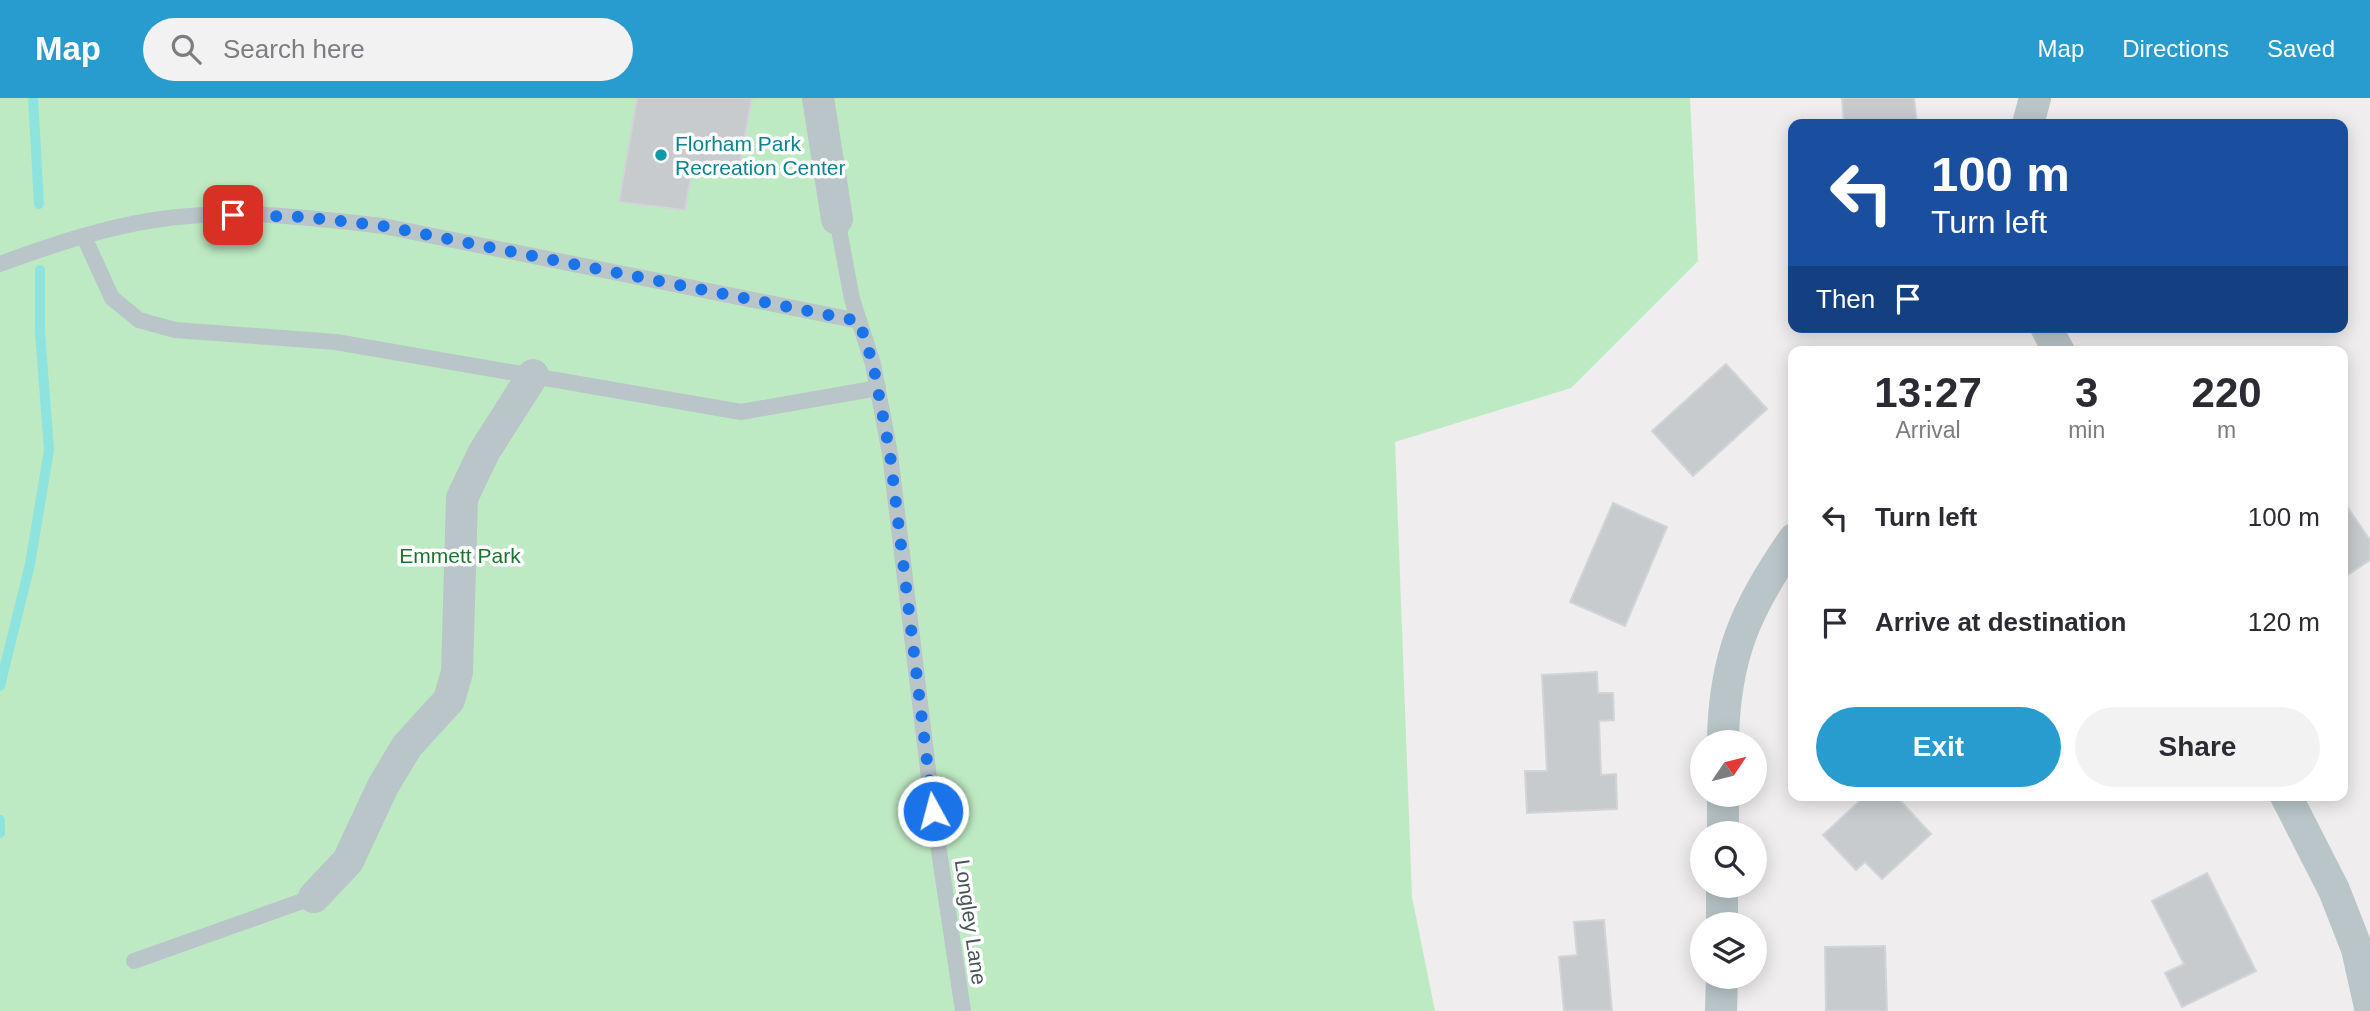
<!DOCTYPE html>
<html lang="en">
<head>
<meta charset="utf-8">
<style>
	body { margin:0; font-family:Arial,sans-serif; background:#f2f2f3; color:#2b2b33; height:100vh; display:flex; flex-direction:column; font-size:26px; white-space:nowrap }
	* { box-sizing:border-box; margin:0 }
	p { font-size:23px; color:#7c7c81 }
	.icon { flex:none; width:38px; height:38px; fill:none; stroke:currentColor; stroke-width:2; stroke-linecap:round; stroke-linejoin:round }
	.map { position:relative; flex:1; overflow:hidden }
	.details { position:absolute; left:1788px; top:248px; width:560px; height:455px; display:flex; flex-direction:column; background:#fff; border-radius:14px; box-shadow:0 4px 18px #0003 }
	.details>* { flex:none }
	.hud { position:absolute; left:1788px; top:21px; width:560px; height:214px; border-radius:14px; box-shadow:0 4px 18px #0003; background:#1a4fa0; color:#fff; overflow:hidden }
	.needle { width:46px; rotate:55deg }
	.tools { position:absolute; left:1690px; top:632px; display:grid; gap:14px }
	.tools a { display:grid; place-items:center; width:77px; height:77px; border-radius:50%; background:#fff; box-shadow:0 4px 18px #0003; font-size:35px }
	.pin { position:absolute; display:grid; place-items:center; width:60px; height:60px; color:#fff; margin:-30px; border-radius:14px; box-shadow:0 4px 10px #0006 }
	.me { position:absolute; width:77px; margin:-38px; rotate:353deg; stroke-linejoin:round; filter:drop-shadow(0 0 5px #0008) }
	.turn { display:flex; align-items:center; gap:24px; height:147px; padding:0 28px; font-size:32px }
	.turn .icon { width:91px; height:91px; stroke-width:2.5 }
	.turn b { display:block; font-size:49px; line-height:60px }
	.then { display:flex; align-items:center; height:66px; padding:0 28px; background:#0003; gap:14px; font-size:26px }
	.eta { display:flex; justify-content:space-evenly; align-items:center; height:119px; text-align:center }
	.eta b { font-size:42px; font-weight:600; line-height:49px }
	.cta { display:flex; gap:14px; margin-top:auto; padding:14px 28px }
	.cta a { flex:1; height:80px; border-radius:42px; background:#289cce; color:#fff; font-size:28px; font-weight:600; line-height:80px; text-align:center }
	.cta a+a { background:#f2f2f3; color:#2b2b33 }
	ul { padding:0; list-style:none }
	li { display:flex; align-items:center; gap:21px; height:105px; padding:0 28px }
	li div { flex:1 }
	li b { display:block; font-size:26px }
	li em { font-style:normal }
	header { display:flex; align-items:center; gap:42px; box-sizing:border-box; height:98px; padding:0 35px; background:#289cce; color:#fff }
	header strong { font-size:33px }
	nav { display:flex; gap:38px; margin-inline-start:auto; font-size:24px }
	.search { width:490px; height:63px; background:#f2f2f3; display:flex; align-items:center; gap:18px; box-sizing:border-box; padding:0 24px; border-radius:38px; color:#7c7c81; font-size:26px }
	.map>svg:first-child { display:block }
	.green { fill:#beeac3 }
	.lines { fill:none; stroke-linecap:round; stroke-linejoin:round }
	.stream { stroke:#8fe3de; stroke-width:10 }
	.building { fill:#c7cbce; stroke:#d1d5d8; stroke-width:2 }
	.lane { stroke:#b9c5c8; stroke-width:16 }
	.street { stroke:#b9c5c8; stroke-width:32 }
	.route { stroke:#1a73e8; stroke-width:12; stroke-dasharray:0 21.6 }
	.culture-dot { fill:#0f9aa8; stroke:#fff; stroke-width:2.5 }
	.labels { text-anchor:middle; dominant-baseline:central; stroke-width:7; stroke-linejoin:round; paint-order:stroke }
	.culture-label { font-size:21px; fill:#0d838f; stroke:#fff; text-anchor:start }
	.park-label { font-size:21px; fill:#1e7332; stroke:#fff }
	.street-label { font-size:21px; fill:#475558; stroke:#fff }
</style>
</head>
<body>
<header>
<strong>Map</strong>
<div class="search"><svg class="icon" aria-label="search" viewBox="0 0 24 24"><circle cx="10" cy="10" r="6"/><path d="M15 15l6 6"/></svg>Search here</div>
<nav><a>Map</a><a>Directions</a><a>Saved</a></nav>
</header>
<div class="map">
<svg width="2370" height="913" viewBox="0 0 2370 913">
	<rect width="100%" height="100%" fill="#efeded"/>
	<!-- green -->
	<polygon class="green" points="0,0 1690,0 1698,163 1571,290 1395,344 1412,799 1435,913 0,913"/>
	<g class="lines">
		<!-- stream -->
		<g class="stream">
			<polyline points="33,0 39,106"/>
			<polyline points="0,588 30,466 49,352 40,234 40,172"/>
			<polyline points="0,722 0,735"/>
		</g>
	</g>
	<!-- building -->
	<g class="building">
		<polygon points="637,0 752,0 738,75 693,66 685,112 619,104"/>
		<polygon points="1842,0 1914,0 1917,26 1844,26"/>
		<polygon points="1726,266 1767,311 1693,378 1652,333"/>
		<polygon points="2343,403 2370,442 2370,462 2343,480"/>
		<polygon points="1613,405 1667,429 1625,528 1570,504"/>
		<polygon points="1597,574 1598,595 1613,595 1614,622 1599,623 1601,677 1616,676 1617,711 1527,715 1525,673 1547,673 1542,577"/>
		<polygon points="1865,698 1896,698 1931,736 1882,781 1865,764 1856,772 1823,737"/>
		<polygon points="2207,775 2256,873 2182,909 2165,875 2184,866 2152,803"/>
		<polygon points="1604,822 1612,913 1564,913 1559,859 1577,857 1574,824"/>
		<polygon points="1885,848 1887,913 1826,913 1825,849"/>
	</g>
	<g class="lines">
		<!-- lane -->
		<g class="lane">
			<polyline points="837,121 852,201 873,266 890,356 933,713 963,913"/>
			<polyline points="84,139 112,200 139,222 175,232 336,244 741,314 878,290"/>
			<path d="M0 166C49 148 102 130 154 122 230 110 308 119 383 128L859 223"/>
			<polyline points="134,863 314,799"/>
		</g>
		<!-- street -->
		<g class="street">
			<polyline points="818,0 837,121"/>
			<polyline points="2028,26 2035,0"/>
			<polyline points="2046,229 2059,254"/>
			<path d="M1723 644C1724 559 1746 510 1794 441"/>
			<polyline points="2286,698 2334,792 2357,851 2370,909"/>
			<polyline points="1723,735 1723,696"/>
			<polyline points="314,799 348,763 383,688 407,648 449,602 457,574 462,400 484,354 533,277"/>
			<polyline points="1722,826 1722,788"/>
			<polyline points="1721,913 1722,878"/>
		</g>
	</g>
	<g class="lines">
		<!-- route -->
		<polyline class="route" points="233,117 305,119 383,128 859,223 873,266 890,356 933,713"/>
	</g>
	<!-- markers -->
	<circle class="culture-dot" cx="661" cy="57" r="7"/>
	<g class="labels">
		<!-- culture labels -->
		<g class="culture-label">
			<text x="675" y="45">Florham Park<tspan x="675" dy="24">Recreation Center</tspan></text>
		</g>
		<!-- park labels -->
		<g class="park-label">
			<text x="460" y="457">Emmett Park</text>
		</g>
		<!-- street labels -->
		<g class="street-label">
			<text transform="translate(971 824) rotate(82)">Longley Lane</text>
		</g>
	</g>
</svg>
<div class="tools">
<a><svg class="needle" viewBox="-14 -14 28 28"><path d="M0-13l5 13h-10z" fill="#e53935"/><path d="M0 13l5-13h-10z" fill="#7c7c81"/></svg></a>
<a><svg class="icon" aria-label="search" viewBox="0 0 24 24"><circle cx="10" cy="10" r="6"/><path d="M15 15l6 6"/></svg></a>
<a><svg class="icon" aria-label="layers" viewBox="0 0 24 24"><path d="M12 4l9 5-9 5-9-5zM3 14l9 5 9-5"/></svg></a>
</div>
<div class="pin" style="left:233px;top:117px;background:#d93025"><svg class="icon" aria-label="arrive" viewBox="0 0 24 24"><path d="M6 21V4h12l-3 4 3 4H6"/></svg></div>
<svg class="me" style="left:933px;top:713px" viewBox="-20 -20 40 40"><circle r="17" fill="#1a73e8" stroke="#fff" stroke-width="3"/><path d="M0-11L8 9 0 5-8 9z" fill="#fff"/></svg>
<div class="hud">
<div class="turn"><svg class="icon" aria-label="left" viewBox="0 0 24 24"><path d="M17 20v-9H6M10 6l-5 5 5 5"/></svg><div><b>100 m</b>Turn left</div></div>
<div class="then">Then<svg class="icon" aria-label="arrive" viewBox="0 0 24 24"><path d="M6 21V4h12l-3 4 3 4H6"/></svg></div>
</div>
<section class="details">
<div class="eta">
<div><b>13:27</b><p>Arrival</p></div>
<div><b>3</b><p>min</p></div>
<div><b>220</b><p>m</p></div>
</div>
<ul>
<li><svg class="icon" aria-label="left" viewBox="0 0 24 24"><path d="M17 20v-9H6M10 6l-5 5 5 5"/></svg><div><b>Turn left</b></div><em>100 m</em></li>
<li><svg class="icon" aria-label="arrive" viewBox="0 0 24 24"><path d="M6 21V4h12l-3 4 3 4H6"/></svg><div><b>Arrive at destination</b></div><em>120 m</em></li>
</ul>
<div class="cta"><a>Exit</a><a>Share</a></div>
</section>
</div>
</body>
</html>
